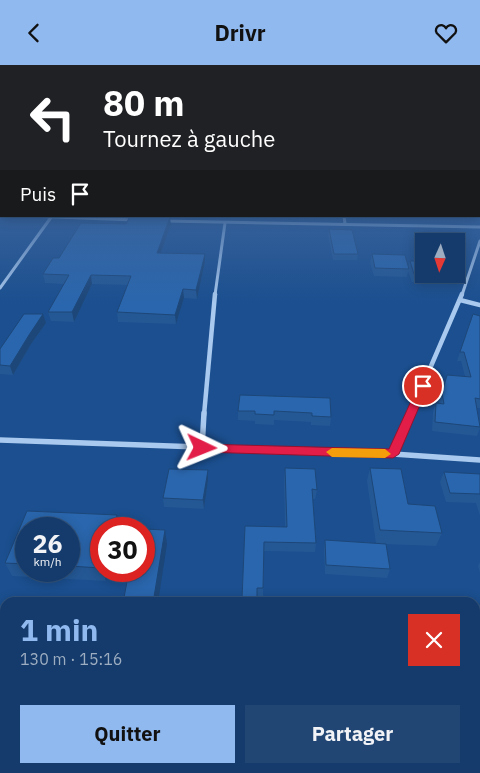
<!DOCTYPE html>
<html lang="fr">
<head>
<meta charset="utf-8">
<style>
	body { margin:0; font-family:"IBM Plex Sans",sans-serif; background:#214673; color:#f1f3f6; height:100vh; display:flex; flex-direction:column; font-size:19px; white-space:nowrap }
	* { box-sizing:border-box; margin:0 }
	p { font-size:16px; color:#9dadc1 }
	.icon { flex:none; width:28px; height:28px; fill:none; stroke:currentColor; stroke-width:2; stroke-linecap:round; stroke-linejoin:round }
	.map { position:relative; flex:1; overflow:hidden }
	.drawer { position:absolute; left:0px; top:532px; width:480px; height:176px; display:flex; flex-direction:column; background:#143b6b; border-radius:15px 15px 0 0; box-shadow:0 2px 12px #0003,0 0 0 1px #33557e }
	.drawer>* { flex:none }
	.guide { position:absolute; left:0px; top:0px; width:480px; height:152px; box-shadow:0 2px 12px #0003,0 0 0 1px #33557e; background:#202124; color:#fff; overflow:hidden }
	.needle { width:32px; rotate:183deg }
	.controls { position:absolute; left:415px; top:168px; display:grid; gap:10px }
	.controls a { display:grid; place-items:center; width:50px; height:50px; border-radius:0px; background:#143b6b; box-shadow:0 2px 12px #0003,0 0 0 1px #33557e; font-size:25px }
	.speed { position:absolute; left:15px; top:452px; display:flex; gap:10px; font-size:25px; font-weight:700; text-align:center }
	.speed>* { display:grid; place-content:center; width:65px; height:65px; border-radius:50%; background:#143b6b; box-shadow:0 2px 12px #0003,0 0 0 1px #33557e; line-height:1 }
	.speed small { font-size:12px; font-weight:400 }
	.speed .limit { border:8px solid #d22; background:#fff; color:#111 }
	.pin { position:absolute; display:grid; place-items:center; width:42px; height:42px; color:#fff; margin:-21px; border:2px solid #fff; border-radius:50%; box-shadow:0 1px 5px #0007 }
	.me { position:absolute; width:55px; margin:-28px; rotate:92deg; stroke-linejoin:round; filter:drop-shadow(0 0 4px #0008) }
	.turn { display:flex; align-items:center; gap:18px; height:105px; padding:0 20px; font-size:22px }
	.turn .icon { width:65px; height:65px; stroke-width:2.5 }
	.turn b { display:block; font-size:35px; line-height:42px }
	.then { display:flex; align-items:center; height:48px; padding:0 20px; background:#0003; gap:10px; font-size:19px }
	.round { display:grid; place-items:center; flex:none; width:52px; height:52px; border-radius:0px; background:#214673 }
	.head { display:flex; align-items:center; justify-content:space-between; height:85px; padding:0 20px }
	h1 { font-size:30px; font-weight:700; line-height:38px; color:#90b9f0 }
	.action { display:flex; gap:10px; margin-top:auto; padding:10px 20px }
	.action a { flex:1; height:58px; border-radius:0px; background:#90b9f0; color:#111; font-size:20px; font-weight:700; line-height:58px; text-align:center }
	.action a+a { background:#214673; color:#f1f3f6 }
	header { display:flex; justify-content:space-between; align-items:center; height:65px; padding:0 20px; background:#90b9f0; color:#111; font-size:22px; font-weight:700 }
	.map>svg:first-child { display:block }
	.lines { fill:none; stroke-linecap:round; stroke-linejoin:round }
	.minor-far2 { stroke:#a9c9ee; stroke-width:3 }
	.minor-far1 { stroke:#a9c9ee; stroke-width:4.5 }
	.minor { stroke:#a9c9ee; stroke-width:5.5 }
	.wall { fill:#245895; fill-rule:evenodd }
	.shaded-wall { fill:#1d4779 }
	.building { fill:#2a66ad; stroke:#1d4779 }
	.route { fill:#e11d48; stroke:#92132f }
	.slow { fill:#f59e0b }
</style>
</head>
<body>
<header><svg class="icon" aria-label="back" viewBox="0 0 24 24"><path d="M15 5l-7 7 7 7"/></svg>Drivr<svg class="icon" aria-label="heart" viewBox="0 0 24 24"><path d="M12 20l-8-8c-3-5 5-10 8-4 3-6 11-1 8 4z"/></svg></header>
<div class="map">
<svg width="480" height="708" viewBox="0 0 480 708">
	<rect width="100%" height="100%" fill="#1b4f8f"/>
	<g class="lines">
		<!-- minor-far2 -->
		<g class="minor-far2">
			<polyline points="28,151 135,155"/>
			<polyline points="344,151 345,159"/>
			<polyline points="166,156 480,162"/>
			<polyline points="0,223 52,151"/>
			<polyline points="215,230 225,158"/>
			<polyline points="462,230 480,176"/>
		</g>
		<!-- minor-far1 -->
		<g class="minor-far1">
			<polyline points="460,235 480,240"/>
			<polyline points="204,350 215,229"/>
			<polyline points="410,350 462,229"/>
		</g>
		<!-- minor -->
		<g class="minor">
			<polyline points="0,375 393,389 480,395"/>
			<polyline points="202,383 204,348"/>
			<polyline points="393,389 411,348"/>
		</g>
	</g>
	<!-- wall -->
	<g class="wall">
		<polygon points="126,159 171,160 161,188 205,197 197,234 184,233 176,259 118,257 117,247 128,220 92,219 74,257 51,256 48,247 64,219 45,218 43,209 59,193"/>
		<polygon points="329,164 358,189 357,195 333,195 328,170"/>
		<polygon points="372,189 408,202 410,196 432,210 430,218 412,217 408,206 407,212 374,211 370,198"/>
		<polygon points="473,249 480,251 480,343 477,343 480,358 480,363 477,371 432,366 433,347 436,338 439,339 439,337 447,310 465,311 461,296 457,296"/>
		<polygon points="46,258 31,279 13,310 0,309 0,284"/>
		<polygon points="240,330 331,352 330,361 311,360 311,357 274,355 274,360 255,359 255,356 238,355 238,346"/>
		<polygon points="285,403 317,425 315,434 313,434 316,478 315,487 264,486 263,532 257,532 242,534 245,461 285,462 284,412"/>
		<polygon points="370,403 408,439 442,468 436,481 383,479 390,504 387,513 325,509 324,484 325,475 376,478 367,416"/>
		<polygon points="208,405 208,415 204,444 164,442 163,433"/>
		<polygon points="444,407 480,409 480,450 476,438 446,437 440,417"/>
		<path d="M27 446 117 450 120 464H101V506H109L106 516 12 511 5 498ZM26 464H69V506H26Z"/>
		<polygon points="480,497 480,508 478,501"/>
		<rect x="475" y="539" width="5" height="44"/>
		<polygon points="475,597 480,598 480,668 475,668"/>
	</g>
	<!-- shaded-wall -->
	<g class="shaded-wall">
		<polygon points="170,152 171,160 158,196 157,188"/>
		<polygon points="205,189 205,197 197,234 196,225"/>
		<polygon points="91,210 92,219 74,257 72,247"/>
		<polygon points="183,224 184,233 176,259 175,250"/>
		<polygon points="43,249 46,258 31,279 13,310 10,301 29,270"/>
		<polygon points="208,405 208,415 204,444 203,435"/>
		<polygon points="117,450 120,464 113,464"/>
		<polygon points="165,465 167,479 158,538 153,538"/>
		<polygon points="103,506 109,506 106,516"/>
	</g>
	<!-- building -->
	<g class="building">
		<polygon points="130,151 170,152 157,188 205,189 196,225 183,224 175,250 117,247 131,211 91,210 72,247 48,247 69,210 43,209 53,193 59,193 81,158 126,159"/>
		<polygon points="329,164 352,165 358,189 334,189"/>
		<polygon points="372,189 405,190 409,204 375,203"/>
		<polygon points="410,196 424,196 424,209 432,209 432,210 414,209"/>
		<polygon points="24,249 43,249 29,270 10,301 0,300 0,284"/>
		<polygon points="473,249 480,251 480,334 475,333 480,362 435,357 436,338 444,339 442,328 447,310 471,312 464,287 460,287"/>
		<polygon points="240,330 330,333 331,352 312,351 312,348 274,346 274,350 255,349 255,346 238,346"/>
		<polygon points="285,403 315,404 317,425 312,424 316,478 264,477 263,523 257,523 257,538 225,538 226,533 242,534 245,461 287,462"/>
		<polygon points="370,403 401,404 408,439 435,441 442,468 380,465"/>
		<polygon points="169,404 208,405 203,435 163,433"/>
		<polygon points="444,407 480,409 480,429 450,428"/>
		<polygon points="27,446 117,450 113,464 101,464 101,503 69,501 69,464 26,464 26,499 5,498"/>
		<polygon points="144,464 165,465 153,538 123,538 129,506 144,506"/>
		<polygon points="325,475 386,479 390,504 326,500"/>
		<polygon points="394,536 468,536 469,538 395,538"/>
		<rect x="475" y="539" width="5" height="36"/>
		<polygon points="475,597 480,598 480,657 475,657"/>
	</g>
	<!-- sky -->
	<linearGradient id="sky" x2="0" y2="1"><stop stop-color="#0f2b4f"/><stop offset="0.58" stop-color="#39639b"/><stop offset="1" stop-color="#39639b" stop-opacity="0"/></linearGradient>
	<rect width="480" height="238" fill="url(#sky)"/>
	<!-- route -->
	<polygon class="route" points="423,317 428,321 399,389 393,393 202,387 196,383 202,379 389,384 418,321"/>
	<!-- slow -->
	<polygon class="slow" points="332,383 385,384 391,389 385,393 332,392 326,387"/>
</svg>
<div class="controls">
<a><svg class="needle" viewBox="-14 -14 28 28"><path d="M0-13l5 13h-10z" fill="#e53935"/><path d="M0 13l5-13h-10z" fill="#9dadc1"/></svg></a>
</div>
<div class="speed"><div>26<small>km/h</small></div><div class="limit">30</div></div>
<div class="pin" style="left:423px;top:321px;background:#d93025"><svg class="icon" aria-label="arrive" viewBox="0 0 24 24"><path d="M6 21V4h12l-3 4 3 4H6"/></svg></div>
<svg class="me" style="left:202px;top:383px" viewBox="-20 -20 40 40"><path d="M0-17L14 15 0 8-14 15z" fill="#e11d48" stroke="#fff" stroke-width="4"/></svg>
<div class="guide">
<div class="turn"><svg class="icon" aria-label="left" viewBox="0 0 24 24"><path d="M17 20v-9H6M10 6l-5 5 5 5"/></svg><div><b>80 m</b>Tournez à gauche</div></div>
<div class="then">Puis<svg class="icon" aria-label="arrive" viewBox="0 0 24 24"><path d="M6 21V4h12l-3 4 3 4H6"/></svg></div>
</div>
<section class="drawer">
<div class="head"><div><h1>1 min</h1><p>130 m · 15:16</p></div><a class="round" style="background:#d93025;color:#fff"><svg class="icon" aria-label="close" viewBox="0 0 24 24"><path d="M6 6l12 12M18 6L6 18"/></svg></a></div>
<div class="action"><a>Quitter</a><a>Partager</a></div>
</section>
</div>
</body>
</html>
